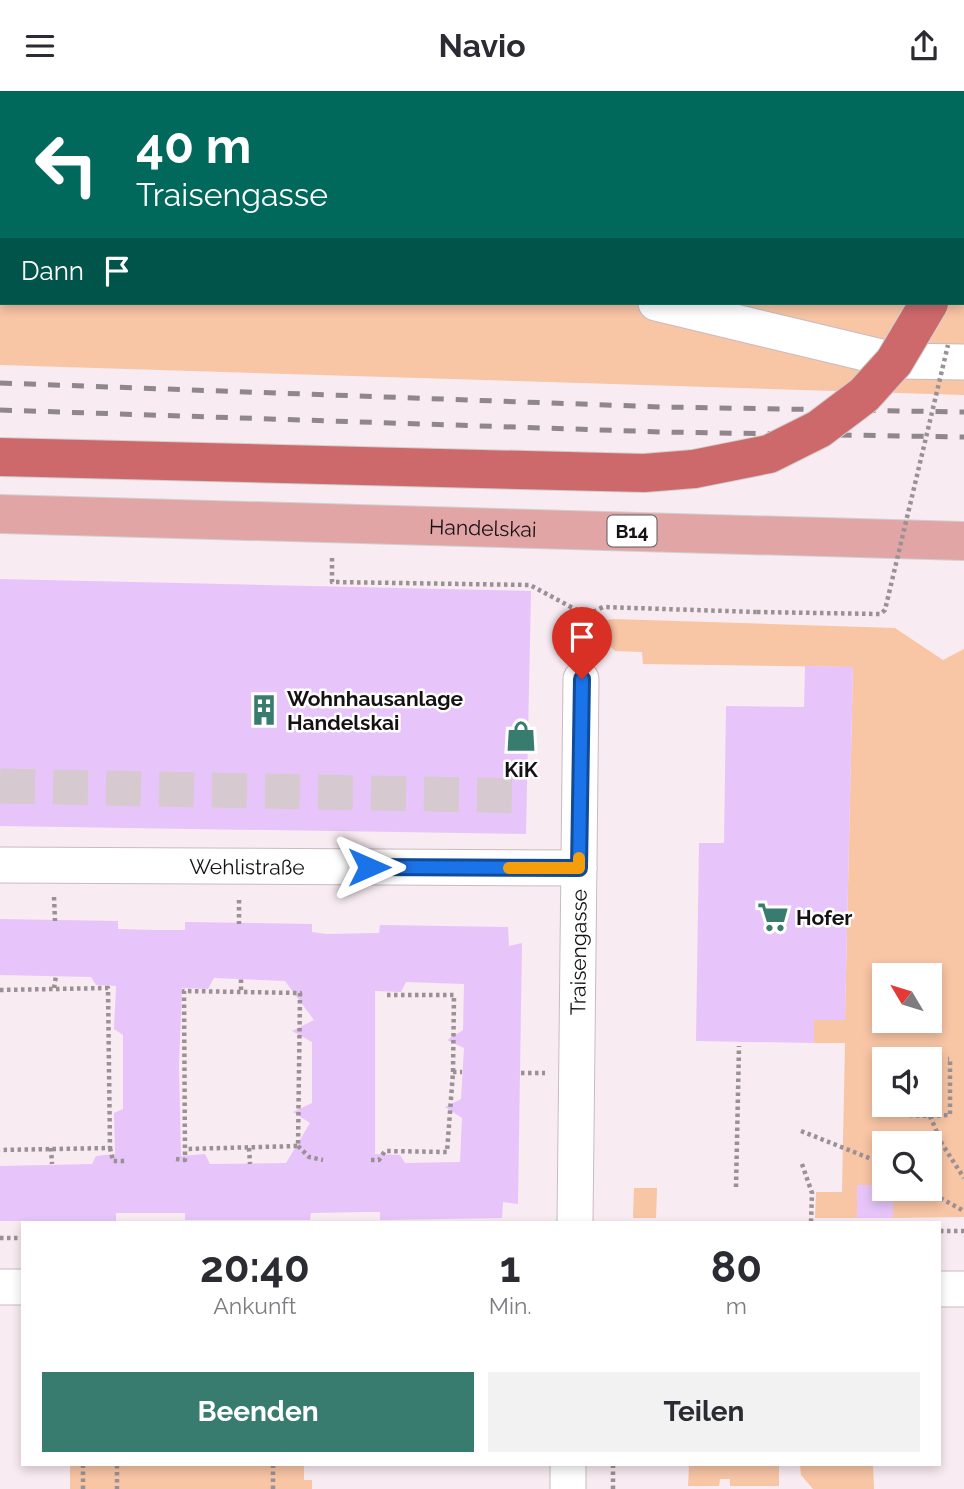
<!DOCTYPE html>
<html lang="de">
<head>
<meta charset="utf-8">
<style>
	body { margin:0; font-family:Raleway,sans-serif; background:#f2f2f3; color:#2b2b33; height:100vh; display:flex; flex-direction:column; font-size:26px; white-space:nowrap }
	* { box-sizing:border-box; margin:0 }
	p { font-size:23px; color:#7c7c81 }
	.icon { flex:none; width:38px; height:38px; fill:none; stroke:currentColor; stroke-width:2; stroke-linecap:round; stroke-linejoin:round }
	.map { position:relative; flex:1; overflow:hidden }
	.details { position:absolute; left:21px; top:1130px; width:920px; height:245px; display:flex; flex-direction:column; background:#fff; border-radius:0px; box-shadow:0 4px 10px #0003 }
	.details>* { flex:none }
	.banner { position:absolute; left:0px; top:0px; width:964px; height:214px; box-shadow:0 4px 10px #0003; background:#00695c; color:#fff; overflow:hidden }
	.needle { width:46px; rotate:308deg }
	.fabs { position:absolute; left:872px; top:872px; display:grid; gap:14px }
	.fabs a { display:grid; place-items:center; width:70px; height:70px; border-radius:0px; background:#fff; box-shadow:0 4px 10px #0003; font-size:35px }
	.pin { position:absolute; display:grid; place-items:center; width:60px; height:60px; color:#fff; margin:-72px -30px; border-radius:50% 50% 50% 0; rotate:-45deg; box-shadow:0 0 7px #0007 }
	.pin .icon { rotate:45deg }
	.me { position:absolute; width:77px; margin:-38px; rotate:90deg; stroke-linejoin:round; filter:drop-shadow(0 0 5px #0008) }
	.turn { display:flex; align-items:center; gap:24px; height:147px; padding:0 21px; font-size:32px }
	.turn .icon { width:91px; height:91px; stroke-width:2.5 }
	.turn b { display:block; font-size:49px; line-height:60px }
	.then { display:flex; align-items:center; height:66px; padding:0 21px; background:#0003; gap:14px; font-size:26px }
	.eta { display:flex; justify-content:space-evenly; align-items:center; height:119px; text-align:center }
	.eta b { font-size:42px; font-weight:700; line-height:49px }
	.button { display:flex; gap:14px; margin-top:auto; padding:14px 21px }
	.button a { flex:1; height:80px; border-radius:0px; background:#387c6f; color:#fff; font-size:28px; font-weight:700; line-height:80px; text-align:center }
	.button a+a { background:#f2f2f3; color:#2b2b33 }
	header { display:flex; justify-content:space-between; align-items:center; height:91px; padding:0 21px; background:#fff; font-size:32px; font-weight:700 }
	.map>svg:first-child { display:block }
	.green { fill:#f8c5a5; fill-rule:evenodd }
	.building { fill:#e7c5fa; fill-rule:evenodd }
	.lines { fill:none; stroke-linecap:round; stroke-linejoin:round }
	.minor-tunnel { stroke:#d6cad0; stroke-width:35; stroke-dasharray:35 18; stroke-linecap:butt }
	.minor-casing { stroke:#c7bbc1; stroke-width:37 }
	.major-casing { stroke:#d0d0d0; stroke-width:40 }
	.highway-casing { stroke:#d0d0d0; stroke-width:40 }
	.path { stroke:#9a9195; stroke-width:4.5; stroke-dasharray:3.5 3.5; stroke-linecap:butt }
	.minor { stroke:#fff; stroke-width:35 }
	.major { stroke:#e2a5a6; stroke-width:38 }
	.highway { stroke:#ce696b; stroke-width:38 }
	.rail { stroke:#8f878b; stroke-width:5; stroke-dasharray:12 12; stroke-linecap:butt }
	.highway-bridge-casing { stroke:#d0d0d0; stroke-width:40; stroke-linecap:butt }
	.path-bridge { stroke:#9a9195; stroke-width:4.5; stroke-dasharray:3.5 3.5; stroke-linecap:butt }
	.highway-bridge { stroke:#ce696b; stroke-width:38 }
	.route-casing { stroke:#114b97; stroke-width:18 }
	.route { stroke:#1a73e8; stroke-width:12 }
	.slow { stroke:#f59e0b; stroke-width:12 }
	.labels { text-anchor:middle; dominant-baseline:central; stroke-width:5; stroke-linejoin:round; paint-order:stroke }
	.shield { fill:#fff; stroke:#5c595a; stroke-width:2 }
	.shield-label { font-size:19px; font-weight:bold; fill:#161214 }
	.street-label { font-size:21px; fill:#161214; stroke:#fff }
	.poi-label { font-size:21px; font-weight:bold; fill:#161214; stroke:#fff; text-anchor:start }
</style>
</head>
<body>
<header><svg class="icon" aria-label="menu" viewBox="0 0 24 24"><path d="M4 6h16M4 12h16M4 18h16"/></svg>Navio<svg class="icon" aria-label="share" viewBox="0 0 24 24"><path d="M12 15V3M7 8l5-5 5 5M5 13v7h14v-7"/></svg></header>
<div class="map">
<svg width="964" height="1398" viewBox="0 0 964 1398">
	<rect width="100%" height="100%" fill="#f8ebf1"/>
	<!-- green -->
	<g class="green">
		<path d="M0 0H964V304L0 274ZM2 2H962V212H2Z"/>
		<path d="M613 528 895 537 943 569 964 558V1126L893 1127V1097H929V1052H884V1094L857 1095V1127H815L816 1101H842L845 952H814V929L845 928 853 576 643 573 642 561 615 560 599 545 598 531ZM884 884H929V929H884ZM884 968H929V1013H884Z"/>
		<polygon points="634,1097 657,1097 656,1127 633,1127"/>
		<polygon points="70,1374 304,1374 304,1389 312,1389 312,1398 70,1398"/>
		<polygon points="689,1374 779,1374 779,1395 730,1395 730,1388 720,1388 719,1395 688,1395"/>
		<polygon points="800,1374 873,1374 874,1398 813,1398 801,1384"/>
	</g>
	<!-- building -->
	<g class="building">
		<polygon points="0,488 531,500 526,743 0,735"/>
		<polygon points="805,575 853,576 845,929 814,929 814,952 696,950 699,752 724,752 726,615 804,616"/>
		<path d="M0 828 118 830V838L155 839H185V831L312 833V841L326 843 379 842 380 834 508 836 509 855 522 852 518 1113 503 1111 502 1127 380 1129V1121H365L311 1122 310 1129H185V1122H116V1130H0V1075L92 1073 96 1065 115 1063 114 1022 123 1018V944L114 938 116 895 96 894 91 886 0 884ZM214 887 285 890 314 929 292 940 312 951V1012L293 1021 310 1032 286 1072 210 1073 205 1063 181 1065 179 976 182 897 208 898ZM406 891 464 893 463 939 447 949 464 957 461 1008 445 1016 462 1027 460 1071 405 1072 400 1064 375 1063V900L401 901Z"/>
		<polygon points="857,1094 884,1094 884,1097 893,1097 893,1127 857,1127"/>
	</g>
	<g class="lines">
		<!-- minor-tunnel -->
		<polyline class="minor-tunnel" points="0,695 526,705"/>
		<defs>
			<g id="minor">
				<polyline points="656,212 898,270 964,271"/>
				<path id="s1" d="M0 774 579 777"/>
				<path id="s2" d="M575 1132 581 588"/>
				<polyline points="0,1196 23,1196"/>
				<polyline points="940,1198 964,1198"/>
				<polyline points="568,1398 568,1374"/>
			</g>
			<g id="major">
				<path id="s3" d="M0 423 964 450"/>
			</g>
			<g id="highway">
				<polyline points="962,105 964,97"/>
				<polyline points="0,366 644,382 694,378"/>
			</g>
		</defs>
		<!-- minor casing -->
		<use href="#minor" class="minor-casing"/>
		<!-- major casing -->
		<use href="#major" class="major-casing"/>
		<!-- highway casing -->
		<use href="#highway" class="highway-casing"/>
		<!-- path -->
		<g class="path">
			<polyline points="276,0 283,2"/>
			<polyline points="627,0 627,2"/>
			<polyline points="769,0 826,2"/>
			<polyline points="567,2 567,0"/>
			<polyline points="942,2 942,0"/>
			<polyline points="962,11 964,11"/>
			<polyline points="0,169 2,169"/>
			<polyline points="962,190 964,190"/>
			<polyline points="332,467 332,491 530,494 586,524"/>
			<path d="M576 557C579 533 581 526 603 516L757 521"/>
			<polyline points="54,806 55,830"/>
			<polyline points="239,809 239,833"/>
			<polyline points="54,897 56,885"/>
			<polyline points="0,899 108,897 110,1057 0,1059"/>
			<polyline points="241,899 241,888"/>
			<polyline points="387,904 454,904 453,981"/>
			<polyline points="521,982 545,982"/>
			<polyline points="906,1020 906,1024 930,1025 942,1053 964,1087"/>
			<polyline points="930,1025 950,1024 950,968 948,968"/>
			<polyline points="801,1040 884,1073"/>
			<polyline points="298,1055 309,1066 323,1069"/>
			<polyline points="51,1057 52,1073"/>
			<polyline points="110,1057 113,1070 127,1070"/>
			<polyline points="249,1057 250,1073"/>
			<polyline points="176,1068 185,1069 184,900 300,902 298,1055 185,1058"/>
			<polyline points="371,1069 379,1069 385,1060 447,1061 453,981 462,981"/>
			<polyline points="802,1073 812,1102 811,1132"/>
			<polyline points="736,1096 739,955"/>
			<polyline points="922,1097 964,1120"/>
			<polyline points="56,1130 56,1132"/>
			<polyline points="254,1130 254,1132"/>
			<polyline points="940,1140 964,1140"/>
			<polyline points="0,1147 23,1147"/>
			<polyline points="117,1374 117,1398"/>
			<polyline points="83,1398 83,1374"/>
			<polyline points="273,1398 273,1374"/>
			<polyline points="613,1398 613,1374"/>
		</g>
		<!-- minor -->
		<use href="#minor" class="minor"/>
		<!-- major -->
		<use href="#major" class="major"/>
		<!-- highway -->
		<use href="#highway" class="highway"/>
		<!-- rail -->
		<g class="rail">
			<polyline points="0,292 662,316 964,321"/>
			<polyline points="0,319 663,341 964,346"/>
		</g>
		<defs>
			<polyline id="highway-bridge" points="694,378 769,363 819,338 864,304 894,271 929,212"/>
		</defs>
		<!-- highway-bridge casing -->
		<use href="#highway-bridge" class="highway-bridge-casing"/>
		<!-- path-bridge -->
		<polyline class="path-bridge" points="757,521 880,523 885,519 948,254"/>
		<!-- highway-bridge -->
		<use href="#highway-bridge" class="highway-bridge"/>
	</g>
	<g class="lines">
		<defs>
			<polyline id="route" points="369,776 579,777 582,588"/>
		</defs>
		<!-- route casing -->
		<use href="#route" class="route-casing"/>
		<!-- route -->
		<use href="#route" class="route"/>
		<!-- slow -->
		<polyline class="slow" points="509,777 579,777 579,767"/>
	</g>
	<!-- icons -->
	<defs>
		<symbol id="building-bare" viewBox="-9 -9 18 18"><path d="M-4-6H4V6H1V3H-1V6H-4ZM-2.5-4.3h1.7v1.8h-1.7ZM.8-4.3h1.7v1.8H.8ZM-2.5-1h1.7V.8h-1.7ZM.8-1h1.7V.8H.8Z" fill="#387c6f" stroke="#fff" stroke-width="2.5" paint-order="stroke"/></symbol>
		<symbol id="shop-bare" viewBox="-9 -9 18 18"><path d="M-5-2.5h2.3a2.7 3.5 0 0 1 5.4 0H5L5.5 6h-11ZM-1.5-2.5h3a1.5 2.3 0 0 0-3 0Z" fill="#387c6f" stroke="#fff" stroke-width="2.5" paint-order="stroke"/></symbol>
		<symbol id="supermarket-bare" viewBox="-9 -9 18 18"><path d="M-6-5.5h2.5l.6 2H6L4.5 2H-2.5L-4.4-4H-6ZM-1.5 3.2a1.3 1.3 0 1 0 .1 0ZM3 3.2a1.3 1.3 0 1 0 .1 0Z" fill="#387c6f" stroke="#fff" stroke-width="2.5" paint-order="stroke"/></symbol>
	</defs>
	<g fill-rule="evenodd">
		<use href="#building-bare" x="242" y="597" width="44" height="44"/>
		<use href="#shop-bare" x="499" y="623" width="44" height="44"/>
		<use href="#supermarket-bare" x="751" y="804" width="44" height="44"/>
	</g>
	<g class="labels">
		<!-- shield labels -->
		<rect class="shield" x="607.5" y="424.5" width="49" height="31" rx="5"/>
		<g class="shield-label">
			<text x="632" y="440">B14</text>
		</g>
		<!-- street labels -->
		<g class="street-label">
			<text stroke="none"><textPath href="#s3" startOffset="483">Handelskai</textPath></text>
			<text stroke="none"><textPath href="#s1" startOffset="247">Wehlistraße</textPath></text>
			<text stroke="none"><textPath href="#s2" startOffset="271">Traisengasse</textPath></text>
		</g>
		<!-- poi labels -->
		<g class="poi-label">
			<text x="287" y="607">Wohnhausanlage<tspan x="287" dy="24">Handelskai</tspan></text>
			<text x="521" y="678" text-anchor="middle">KiK</text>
			<text x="796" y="826">Hofer</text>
		</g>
	</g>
</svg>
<div class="fabs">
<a><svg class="needle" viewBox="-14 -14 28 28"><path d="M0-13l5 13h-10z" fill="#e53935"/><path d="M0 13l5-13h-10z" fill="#7c7c81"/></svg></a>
<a><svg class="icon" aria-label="sound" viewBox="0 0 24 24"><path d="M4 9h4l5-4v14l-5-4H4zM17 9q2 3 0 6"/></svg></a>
<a><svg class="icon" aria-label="search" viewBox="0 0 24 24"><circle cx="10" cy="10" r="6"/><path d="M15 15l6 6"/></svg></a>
</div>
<div class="pin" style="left:582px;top:588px;background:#d93025"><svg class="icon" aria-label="arrive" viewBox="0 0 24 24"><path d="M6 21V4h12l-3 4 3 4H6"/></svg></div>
<svg class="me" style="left:369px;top:776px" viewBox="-20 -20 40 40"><path d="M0-17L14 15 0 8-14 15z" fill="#1a73e8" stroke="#fff" stroke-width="4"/></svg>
<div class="banner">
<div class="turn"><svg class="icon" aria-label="left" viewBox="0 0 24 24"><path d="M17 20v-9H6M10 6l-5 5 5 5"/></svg><div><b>40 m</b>Traisengasse</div></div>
<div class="then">Dann<svg class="icon" aria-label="arrive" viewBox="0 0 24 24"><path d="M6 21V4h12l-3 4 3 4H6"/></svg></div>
</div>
<section class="details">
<div class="eta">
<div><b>20:40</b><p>Ankunft</p></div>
<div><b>1</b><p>Min.</p></div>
<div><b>80</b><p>m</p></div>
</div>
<div class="button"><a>Beenden</a><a>Teilen</a></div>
</section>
</div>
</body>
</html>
